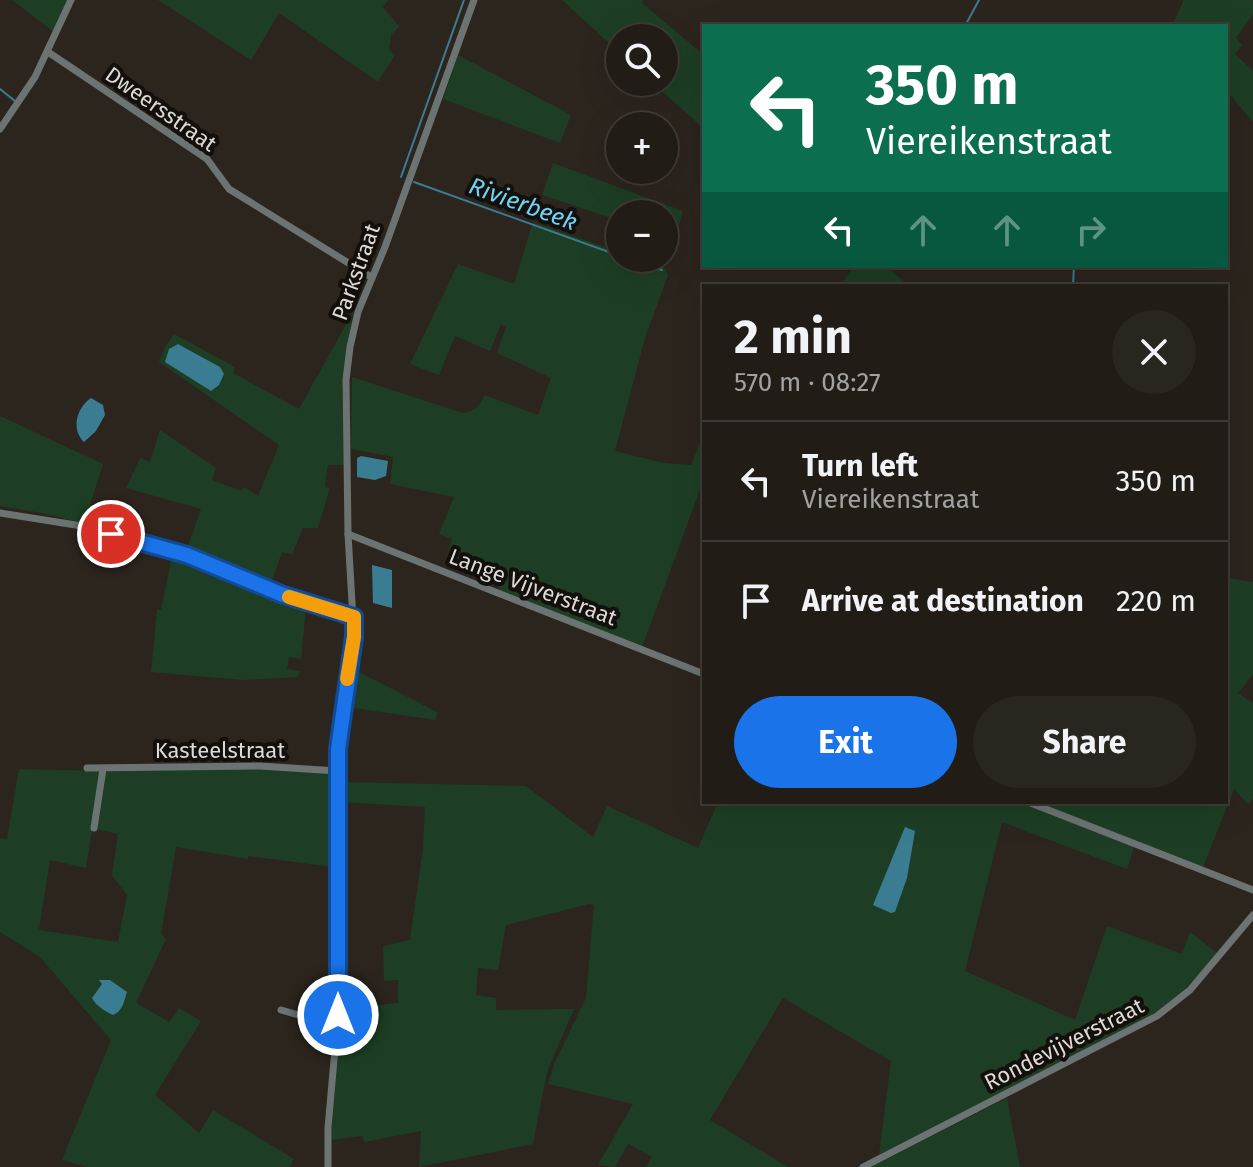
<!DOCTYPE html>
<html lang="en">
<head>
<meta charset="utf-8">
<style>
	body { margin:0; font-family:"Fira Sans",sans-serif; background:#29251f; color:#f1f3f6; height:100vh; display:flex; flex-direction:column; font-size:30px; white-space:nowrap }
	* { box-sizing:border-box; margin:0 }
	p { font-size:26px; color:#a2a1a1 }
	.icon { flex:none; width:44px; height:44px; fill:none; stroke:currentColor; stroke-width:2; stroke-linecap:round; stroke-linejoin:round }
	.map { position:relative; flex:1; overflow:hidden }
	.details { position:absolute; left:702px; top:284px; width:526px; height:520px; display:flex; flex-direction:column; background:#211c16; border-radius:0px; box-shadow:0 8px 32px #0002,0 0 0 2px #3e3a35 }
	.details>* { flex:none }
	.guide { position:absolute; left:702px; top:24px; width:526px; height:244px; border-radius:0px; box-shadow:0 8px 32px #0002,0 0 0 2px #3e3a35; background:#0b6e4f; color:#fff; overflow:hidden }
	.controls { position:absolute; left:606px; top:24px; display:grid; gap:16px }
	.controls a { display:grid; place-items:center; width:72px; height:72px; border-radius:50%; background:#211c16; box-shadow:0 8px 32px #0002,0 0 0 2px #3e3a35; font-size:40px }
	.pin { position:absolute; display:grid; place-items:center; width:68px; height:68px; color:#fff; margin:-34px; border:4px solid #fff; border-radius:50%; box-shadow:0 2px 8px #0007 }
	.me { position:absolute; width:88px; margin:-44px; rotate:0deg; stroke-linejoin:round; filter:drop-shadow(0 0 6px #0008) }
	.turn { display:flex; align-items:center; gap:28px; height:168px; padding:0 32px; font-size:36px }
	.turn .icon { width:104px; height:104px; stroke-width:2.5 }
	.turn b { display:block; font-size:56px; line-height:68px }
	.lanes { display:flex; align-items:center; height:76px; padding:0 32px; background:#0003; justify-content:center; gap:40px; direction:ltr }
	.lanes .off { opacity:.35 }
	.round { display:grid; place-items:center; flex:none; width:84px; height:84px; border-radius:42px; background:#29251f }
	.headline { display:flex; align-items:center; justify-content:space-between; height:136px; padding:0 32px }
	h1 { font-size:48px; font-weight:700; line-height:60px }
	.cta { display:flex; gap:16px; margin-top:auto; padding:16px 32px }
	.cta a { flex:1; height:92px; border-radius:48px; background:#1a73e8; color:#fff; font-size:32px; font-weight:700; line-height:92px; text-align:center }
	.cta a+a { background:#29251f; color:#f1f3f6 }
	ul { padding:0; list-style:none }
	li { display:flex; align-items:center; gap:24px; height:120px; padding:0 32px; border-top:2px solid #3e3a35 }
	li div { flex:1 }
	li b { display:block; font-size:30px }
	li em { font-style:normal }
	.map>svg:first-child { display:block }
	.green { fill:#1d3e24; fill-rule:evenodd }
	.water { fill:#3a7d92 }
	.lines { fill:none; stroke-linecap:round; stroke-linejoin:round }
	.stream { stroke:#3a7d92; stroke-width:2 }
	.minor { stroke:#6c7373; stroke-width:7 }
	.route-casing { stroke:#114b97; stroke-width:20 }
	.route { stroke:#1a73e8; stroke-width:14 }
	.slow { stroke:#f59e0b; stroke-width:14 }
	.labels { text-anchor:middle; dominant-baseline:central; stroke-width:8; stroke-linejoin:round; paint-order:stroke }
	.street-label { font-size:22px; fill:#ddd9d4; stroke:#120f0c }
	.water-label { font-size:24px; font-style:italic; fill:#6ed4f4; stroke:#120f0c }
</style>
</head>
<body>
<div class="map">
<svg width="1253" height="1167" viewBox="0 0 1253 1167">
	<rect width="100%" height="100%" fill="#2c251e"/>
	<!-- green -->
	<g class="green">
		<polygon points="12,0 68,0 54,32"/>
		<polygon points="158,0 388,0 383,7 399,26 391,35 389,50 395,55 378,82 279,13 251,60"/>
		<polygon points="562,0 643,0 642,3 704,55 704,129 652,82 664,82 664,38 620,38 620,53"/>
		<polygon points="1184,0 1253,0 1253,14 1236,38 1242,45 1235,54 1253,71 1253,122 1226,90 1226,26 1172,26"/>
		<polygon points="458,55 571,115 560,143 443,99"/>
		<polygon points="553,163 683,211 675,239 664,235 664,214 620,214 620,221 542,195"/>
		<path d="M533 222 620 252V258H637L665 268 668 275 645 338 615 451 663 463 691 465 704 434V479L642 647 498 589 502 577 447 556 452 539 439 534 454 497 390 484 393 457 351 449 352 377 463 413C475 411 480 406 485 395L538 415 551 378 497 353 506 327 501 324 490 351 455 336 439 375 410 364 458 264 514 284Z"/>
		<polygon points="854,266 886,266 909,286 840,286"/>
		<path d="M353 312 342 388 344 465H328L325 487 330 488 318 528H303L292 554 282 552 272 581 268 584 186 551 201 509 126 488 140 458 150 462 160 430 216 468 212 480 241 491 244 487 258 496 279 445 159 362 165 347 174 334 235 367 233 373 299 409ZM183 346 220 367 224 374 219 385Z"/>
		<polygon points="0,416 103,464 85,521 82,523 42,513 0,506"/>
		<polygon points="172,556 205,567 306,608 301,659 289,657 287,669 300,671 298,677 243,680 151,672 157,610 161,610"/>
		<polygon points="1226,578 1253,582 1253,674 1238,693 1253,703 1253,799 1248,804 1234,789 1203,867 1037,802 1226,802"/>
		<polygon points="353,669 437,712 436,720 347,707"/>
		<polygon points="255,768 330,774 333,777 333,867 248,856 248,859 176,847 161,934 166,939 136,1003 169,1022 179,1008 201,1021 155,1095 199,1133 213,1110 294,1159 290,1167 87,1167 62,1160 111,1040 40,957 0,932 0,838 7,839 19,769 101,771 86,868 50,860 39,930 118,942 127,895 112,875 118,834 96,829 105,773 109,771"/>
		<path d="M341 782 526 786 593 837 607 806 698 848 718 802H1021L1134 847 1127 869 1002 822 965 971 1075 1020 1107 926 1182 954 1190 932 1217 953C1188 988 1174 1003 1134 1026L879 1155 891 1061 783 998 710 1120 788 1167H647L652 1157 628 1144 615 1167 598 1165 633 1104 548 1084 554 1064 586 998 594 905 589 904 506 925 498 970 478 968 476 995 496 998V1010L574 1009 547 1072 533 1144 419 1167 421 1131 364 1142 362 1136 331 1140 342 1008 398 1003V980L384 981 383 946 410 940 423 848 425 807 341 802Z"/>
		<polygon points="1007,1098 1020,1167 871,1167"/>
	</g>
	<!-- water -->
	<g class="water">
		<polygon points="178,344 220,367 224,374 219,385 211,391 165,362 169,349"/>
		<path d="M91 398 103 405 105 415 96 431 84 442C71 430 76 408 91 398Z"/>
		<polygon points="361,456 388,461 386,476 375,480 357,477 357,458"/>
		<polygon points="372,565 392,570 392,608 373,603"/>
		<polygon points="905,827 915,831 907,878 895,912 891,913 873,905"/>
		<path d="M99 980H110L127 992C124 1001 123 1011 113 1015 105 1011 96 1006 92 998L102 984Z"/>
	</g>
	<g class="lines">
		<!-- stream -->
		<g class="stream">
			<polyline points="965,26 979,0"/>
			<polyline points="0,89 15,101"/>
			<polyline points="401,177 464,0"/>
			<polyline points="414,182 620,256"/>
			<polyline points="626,258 662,270"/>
			<polyline points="1073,286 1074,266"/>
		</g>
		<!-- minor -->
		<g class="minor">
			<polyline points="48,52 207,159 229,189 371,277"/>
			<polyline points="0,129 35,77 71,0"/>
			<polyline points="0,513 82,526 187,555 281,594 354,617"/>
			<polyline points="348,534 704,674"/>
			<polyline points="87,768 260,766 337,771"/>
			<polyline points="1028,802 1253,890"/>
			<polyline points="94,828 103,769"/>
			<polyline points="281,1010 337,1026"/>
			<polyline points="328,1167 328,1128 338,1015 338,749 354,637 348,534 346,380 350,347 358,312 385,247 474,0"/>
			<polyline points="863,1167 1157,1016 1190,990 1253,915"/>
		</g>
	</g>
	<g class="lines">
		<defs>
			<polyline id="route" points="111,534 187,555 281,594 354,617 354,637 338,749 338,1015"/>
		</defs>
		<!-- route casing -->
		<use href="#route" class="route-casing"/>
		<!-- route -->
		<use href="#route" class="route"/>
		<!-- slow -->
		<polyline class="slow" points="289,597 354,617 354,637 347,679"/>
	</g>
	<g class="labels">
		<!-- street labels -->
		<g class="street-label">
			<text transform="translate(161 109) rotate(35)">Dweersstraat</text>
			<text transform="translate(356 272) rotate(-70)">Parkstraat</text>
			<text transform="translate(533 587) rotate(21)">Lange Vijverstraat</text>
			<text x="220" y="750">Kasteelstraat</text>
			<text transform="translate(1064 1044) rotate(-27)">Rondevijverstraat</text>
		</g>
		<!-- water labels -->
		<g class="water-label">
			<text transform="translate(523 204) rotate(20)">Rivierbeek</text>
		</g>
	</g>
</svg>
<div class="controls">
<a><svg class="icon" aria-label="search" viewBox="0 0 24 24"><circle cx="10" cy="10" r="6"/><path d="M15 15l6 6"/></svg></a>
<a>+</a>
<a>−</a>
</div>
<div class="pin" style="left:111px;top:534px;background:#d93025"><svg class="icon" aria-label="arrive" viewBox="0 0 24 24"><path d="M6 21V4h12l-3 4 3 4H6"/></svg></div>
<svg class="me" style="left:338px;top:1015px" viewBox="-20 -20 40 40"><circle r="17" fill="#1a73e8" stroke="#fff" stroke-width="3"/><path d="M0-11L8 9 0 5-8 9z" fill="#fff"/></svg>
<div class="guide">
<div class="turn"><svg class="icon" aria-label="left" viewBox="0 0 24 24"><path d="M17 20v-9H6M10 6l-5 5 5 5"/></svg><div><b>350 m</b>Viereikenstraat</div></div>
<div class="lanes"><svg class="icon" aria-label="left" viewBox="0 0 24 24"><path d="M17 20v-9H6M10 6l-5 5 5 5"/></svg><svg class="icon off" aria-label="ahead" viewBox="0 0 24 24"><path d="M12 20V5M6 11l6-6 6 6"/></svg><svg class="icon off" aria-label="ahead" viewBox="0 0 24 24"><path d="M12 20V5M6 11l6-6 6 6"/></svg><svg class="icon off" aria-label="right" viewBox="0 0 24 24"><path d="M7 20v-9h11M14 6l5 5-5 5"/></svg></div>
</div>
<section class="details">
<div class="headline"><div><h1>2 min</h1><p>570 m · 08:27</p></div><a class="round"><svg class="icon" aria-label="close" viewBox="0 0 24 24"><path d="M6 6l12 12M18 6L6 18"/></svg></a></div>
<ul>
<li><svg class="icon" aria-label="left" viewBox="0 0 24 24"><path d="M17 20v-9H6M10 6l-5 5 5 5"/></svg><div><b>Turn left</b><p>Viereikenstraat</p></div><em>350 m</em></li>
<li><svg class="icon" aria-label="arrive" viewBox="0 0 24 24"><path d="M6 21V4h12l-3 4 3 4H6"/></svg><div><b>Arrive at destination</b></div><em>220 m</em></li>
</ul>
<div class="cta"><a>Exit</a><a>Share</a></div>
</section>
</div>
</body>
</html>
